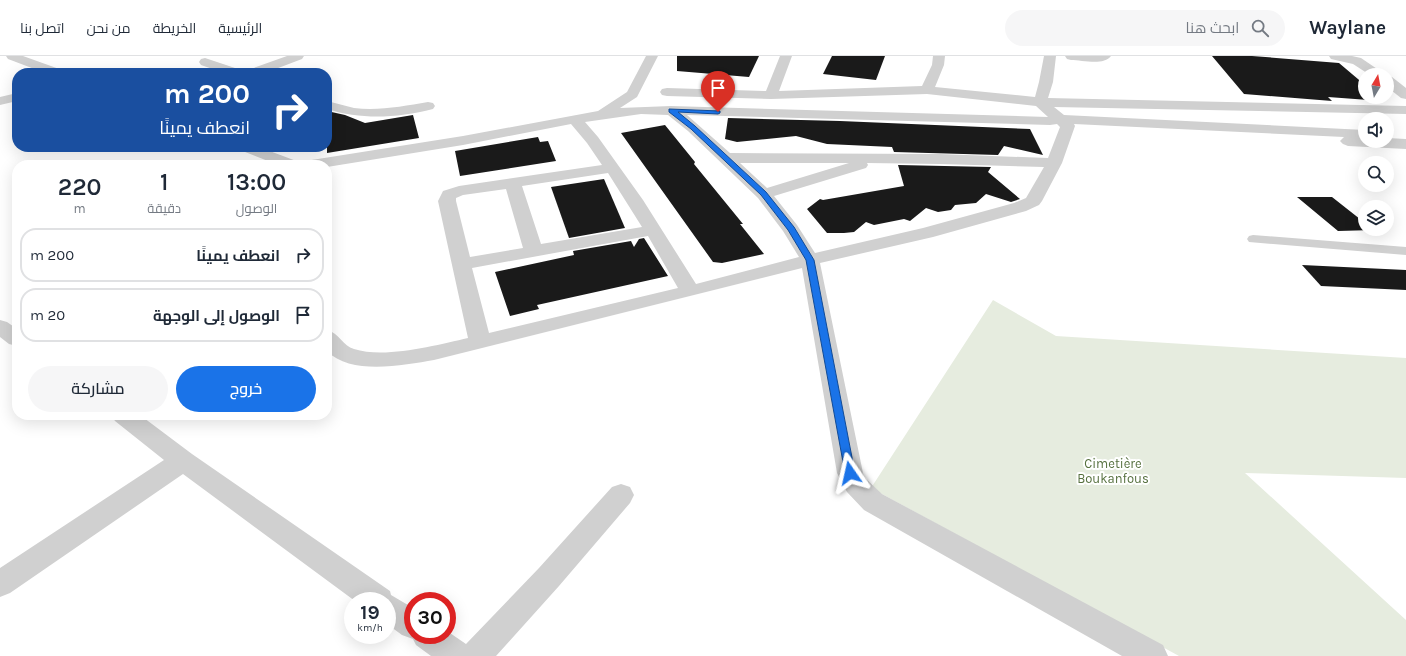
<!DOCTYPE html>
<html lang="ar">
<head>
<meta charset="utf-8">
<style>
	body { margin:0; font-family:Karla,Cairo,sans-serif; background:#f6f6f7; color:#1f2937; direction:rtl; height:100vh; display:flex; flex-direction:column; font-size:15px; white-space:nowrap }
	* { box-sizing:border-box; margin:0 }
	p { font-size:13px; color:#747a83 }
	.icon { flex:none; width:22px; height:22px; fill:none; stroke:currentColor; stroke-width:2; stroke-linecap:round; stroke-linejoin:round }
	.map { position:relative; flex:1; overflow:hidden; direction:ltr }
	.drawer { position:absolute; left:12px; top:104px; width:320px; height:260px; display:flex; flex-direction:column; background:#fff; border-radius:16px; box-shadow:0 4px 16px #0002; direction:rtl }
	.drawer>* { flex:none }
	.banner { position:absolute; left:12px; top:12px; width:320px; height:84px; border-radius:16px; box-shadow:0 4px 16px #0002; direction:rtl; background:#1a4fa0; color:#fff; overflow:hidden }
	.needle { width:26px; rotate:10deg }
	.controls { position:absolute; left:1358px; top:12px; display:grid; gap:8px }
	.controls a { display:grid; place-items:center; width:36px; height:36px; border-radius:50%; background:#fff; box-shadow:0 4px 16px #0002; font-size:20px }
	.speed { position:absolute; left:344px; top:536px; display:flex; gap:8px; font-size:20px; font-weight:700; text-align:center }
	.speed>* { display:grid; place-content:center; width:52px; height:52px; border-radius:50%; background:#fff; box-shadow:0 4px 16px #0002; line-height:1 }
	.speed small { font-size:10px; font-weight:400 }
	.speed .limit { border:6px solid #d22; background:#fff; color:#111 }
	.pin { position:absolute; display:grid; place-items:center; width:34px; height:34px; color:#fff; margin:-41px -17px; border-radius:50% 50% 50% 0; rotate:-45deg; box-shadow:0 0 4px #0007 }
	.pin .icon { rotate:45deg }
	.me { position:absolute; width:44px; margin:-22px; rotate:349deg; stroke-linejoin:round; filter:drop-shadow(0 0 3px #0008) }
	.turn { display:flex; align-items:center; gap:14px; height:84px; padding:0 16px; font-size:18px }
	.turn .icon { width:52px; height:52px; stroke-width:2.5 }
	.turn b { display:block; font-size:28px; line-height:34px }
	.eta { display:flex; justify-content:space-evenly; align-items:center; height:68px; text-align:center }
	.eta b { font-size:24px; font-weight:600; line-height:28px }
	.action { display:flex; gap:8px; margin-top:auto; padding:8px 16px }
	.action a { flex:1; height:46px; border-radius:24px; background:#1a73e8; color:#fff; font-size:16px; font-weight:600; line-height:46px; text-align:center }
	.action a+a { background:#f6f6f7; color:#1f2937 }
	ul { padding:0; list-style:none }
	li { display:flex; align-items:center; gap:12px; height:54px; margin:0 8px 6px; padding:0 8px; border:2px solid #e0e1e3; border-radius:16px }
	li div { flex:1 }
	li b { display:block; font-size:15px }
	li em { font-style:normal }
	header { display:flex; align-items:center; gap:24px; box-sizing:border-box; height:56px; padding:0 20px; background:#fff; border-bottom:1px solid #e0e1e3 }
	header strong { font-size:19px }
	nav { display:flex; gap:22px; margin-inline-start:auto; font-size:14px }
	.search { width:280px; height:36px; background:#f6f6f7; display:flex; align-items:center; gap:10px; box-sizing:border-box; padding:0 14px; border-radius:22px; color:#747a83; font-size:15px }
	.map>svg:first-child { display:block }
	.green { fill:#e6ecdf }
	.building { fill:#1a1a1a }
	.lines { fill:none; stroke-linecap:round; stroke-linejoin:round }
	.lane { fill:#d0d0d0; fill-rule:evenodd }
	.street { fill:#d0d0d0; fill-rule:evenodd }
	.route { fill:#1a73e8; stroke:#114b97 }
	.labels { text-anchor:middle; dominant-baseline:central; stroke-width:4; stroke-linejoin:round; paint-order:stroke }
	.park-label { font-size:13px; fill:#56703f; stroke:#fff }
</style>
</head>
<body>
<header>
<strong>Waylane</strong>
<div class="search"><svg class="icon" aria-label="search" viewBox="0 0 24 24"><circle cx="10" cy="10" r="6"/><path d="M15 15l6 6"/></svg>ابحث هنا</div>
<nav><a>الرئيسية</a><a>الخريطة</a><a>من نحن</a><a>اتصل بنا</a></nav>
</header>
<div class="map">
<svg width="1406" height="600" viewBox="0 0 1406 600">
	<rect width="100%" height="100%" fill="#fff"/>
	<!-- green -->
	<polygon class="green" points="993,244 1056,280 1406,302 1406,422 1245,417 1406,564 1406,600 1179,600 871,432"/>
	<!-- building -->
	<g class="building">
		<polygon points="677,0 759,0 749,21 677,15"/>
		<polygon points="832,0 885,0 876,24 823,18"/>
		<polygon points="1212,0 1252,0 1339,7 1365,29 1365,41 1378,41 1382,45 1328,41 1332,45 1244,38"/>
		<polygon points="327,55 345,59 365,67 413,59 419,82 327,97"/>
		<polygon points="728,62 840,65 1030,73 1043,99 1004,90 998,99 894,96 892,91 827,88 796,80 737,86 725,83"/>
		<polygon points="665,69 695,106 694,108 743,168 740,168 764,198 722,207 713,206 621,77"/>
		<polygon points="538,81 540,86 548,85 556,105 460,120 455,95"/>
		<polygon points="898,109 991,111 988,116 1020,143 1011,146 986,138 976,147 955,149 951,154 938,156 926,152 910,165 904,163 874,169 866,166 854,176 844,177 827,177 807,153 820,143 823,144 904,130"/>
		<polygon points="604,123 625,172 569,182 551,131"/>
		<polygon points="1297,141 1332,141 1365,167 1365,173 1374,174 1338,175"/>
		<polygon points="644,182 668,220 537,249 539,253 510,260 495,216 574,199 573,195 631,185 634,191 639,183"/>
		<polygon points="1302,209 1406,214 1406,234 1321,230"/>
	</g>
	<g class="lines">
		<!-- lane -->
		<polygon class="lane" points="1253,179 1406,191 1406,199 1249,186 1247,183 1249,180"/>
		<!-- street -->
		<g class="street">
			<polygon points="6,0 23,0 62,14 63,17 45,17 8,3"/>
			<polygon points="287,0 304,0 302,3 265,17 247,17 248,14"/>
			<path d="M646 0H658L637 41 620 52 671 50 1048 61 1036 50 927 38 771 43 667 40 662 39 660 36 662 33 667 32 766 35 780 0H792L779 35 922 30 932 9 933 0H945L944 9 935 31 1035 41 1039 26 1044 0H1056L1053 26 1048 42 1406 50V58L1054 51 1064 59 1365 74V85H1387V82L1406 83V93L1348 90 1343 88 1340 85 1344 81 1074 68 1075 70 1062 107 1042 145 1039 149 1026 155 933 181 820 207 863 417 865 422 882 438 1163 589 1168 600H1122L864 454 847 436 837 417 802 212 434 304C404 309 351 320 327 295V274C339 277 343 290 354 293 385 303 437 289 468 282L438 145 443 135 459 130 602 109 587 87 571 68 463 89 327 111V109H278L240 94 237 91H259L299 106 463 80 598 55 627 36ZM641 58 668 59 688 75 758 142 783 175 799 201 696 228 643 144 598 81 585 66ZM687 59 1050 69 1057 68 1060 71 1048 102 940 98 730 97ZM740 107H849L767 132ZM867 107 940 108 1044 111 1026 142 1014 147 923 172 815 197 797 169 774 140 866 112 868 109ZM608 117 642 171 541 188 522 130ZM506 133 523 192 470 201 456 145V142L463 139ZM648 180 678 232 489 277 472 212Z"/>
			<path d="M1065 0H1111C1104 10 1082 4 1071 4L1067 3Z"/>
			<polygon points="1329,0 1352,0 1361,2 1386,19 1370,19 1353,8 1331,3"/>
			<polygon points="205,2 241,14 242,17 224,17 201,9 199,6 201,3"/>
			<polygon points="1387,20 1392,21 1406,32 1406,43 1401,42 1387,31"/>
			<polygon points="17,37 17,45 0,49 0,41"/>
			<path d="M327 45C336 47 345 50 354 52 379 55 404 50 428 46L433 47 435 50 433 53C397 62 362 64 327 53Z"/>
			<polygon points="0,264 7,266 17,273 17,290 9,288 0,281"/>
			<polygon points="111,359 140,359 192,398 390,535 391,539 413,552 413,579 447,579 447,575 466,588 539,512 612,431 621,428 630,431 634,439 630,447 559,530 496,600 431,600 416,589 413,583 402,579 387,568 387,545 355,545 183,418 10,537 0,541 0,512 164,404 115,365"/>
		</g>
	</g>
	<!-- route -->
	<polygon class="route" points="669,53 720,55 720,57 718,58 678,56 695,70 766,136 794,171 814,204 855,417 854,420 850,421 846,420 845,417 806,204 788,174 761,139 691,73 669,56"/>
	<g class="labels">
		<!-- park labels -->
		<g class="park-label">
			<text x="1113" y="407">Cimetière<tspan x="1113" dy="15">Boukanfous</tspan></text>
		</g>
	</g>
</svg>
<div class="controls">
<a><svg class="needle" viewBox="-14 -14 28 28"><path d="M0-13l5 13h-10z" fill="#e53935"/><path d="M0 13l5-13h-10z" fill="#747a83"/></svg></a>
<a><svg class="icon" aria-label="sound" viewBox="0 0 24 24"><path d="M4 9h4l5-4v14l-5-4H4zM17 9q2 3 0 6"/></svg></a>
<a><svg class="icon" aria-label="search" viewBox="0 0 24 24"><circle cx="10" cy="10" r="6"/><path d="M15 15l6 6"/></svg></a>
<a><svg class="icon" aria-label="layers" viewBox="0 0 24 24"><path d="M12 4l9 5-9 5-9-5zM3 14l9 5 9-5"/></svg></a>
</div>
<div class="speed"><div>19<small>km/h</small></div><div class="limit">30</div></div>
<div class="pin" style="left:718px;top:56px;background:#d93025"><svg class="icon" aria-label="arrive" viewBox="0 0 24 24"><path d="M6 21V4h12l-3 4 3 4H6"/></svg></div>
<svg class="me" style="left:850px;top:417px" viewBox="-20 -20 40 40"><path d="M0-17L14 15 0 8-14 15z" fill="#1a73e8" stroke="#fff" stroke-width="4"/></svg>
<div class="banner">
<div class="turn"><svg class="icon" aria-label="right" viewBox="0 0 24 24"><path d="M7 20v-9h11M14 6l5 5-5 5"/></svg><div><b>200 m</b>انعطف يمينًا</div></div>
</div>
<section class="drawer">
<div class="eta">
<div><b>13:00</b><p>الوصول</p></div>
<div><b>1</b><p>دقيقة</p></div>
<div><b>220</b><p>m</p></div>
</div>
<ul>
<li><svg class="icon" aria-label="right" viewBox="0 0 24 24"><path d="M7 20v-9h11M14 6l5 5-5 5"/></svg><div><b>انعطف يمينًا</b></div><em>200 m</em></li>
<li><svg class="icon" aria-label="arrive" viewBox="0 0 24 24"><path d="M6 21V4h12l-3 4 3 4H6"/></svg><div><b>الوصول إلى الوجهة</b></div><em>20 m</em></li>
</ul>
<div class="action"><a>خروج</a><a>مشاركة</a></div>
</section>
</div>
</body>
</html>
